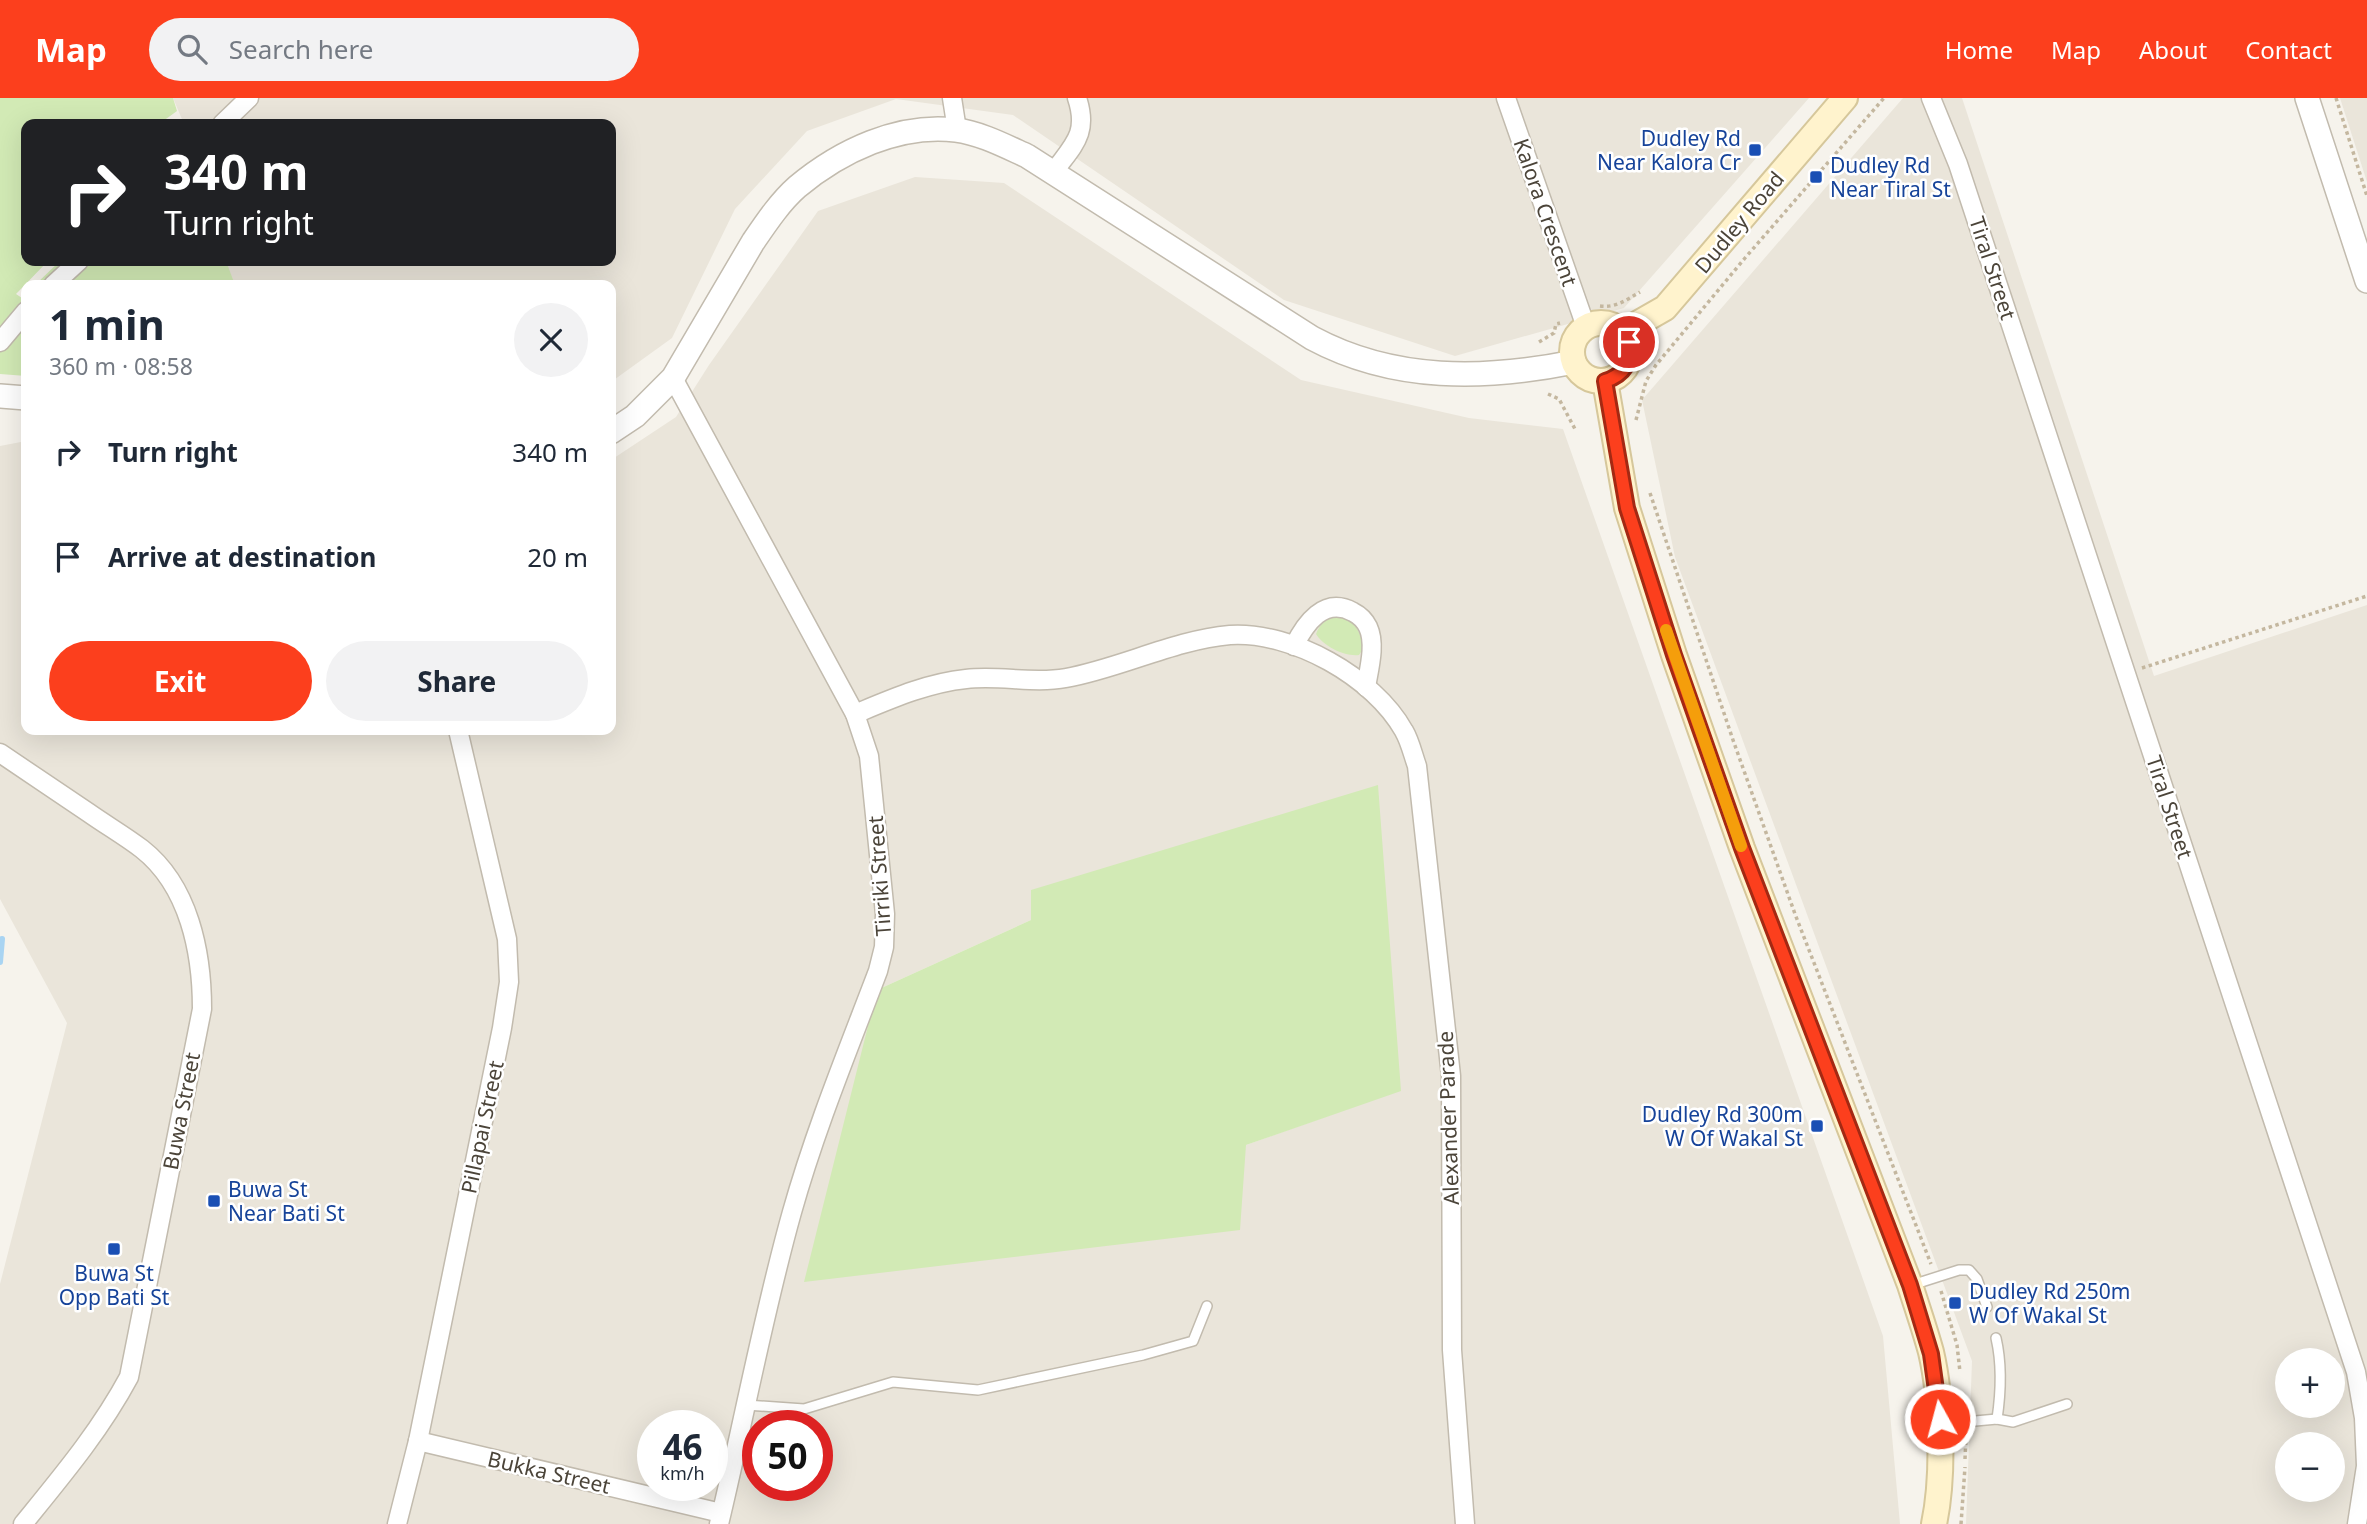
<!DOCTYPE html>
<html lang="en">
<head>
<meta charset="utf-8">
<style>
	body { margin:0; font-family:"Noto Sans",sans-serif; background:#f2f2f3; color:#1f2937; height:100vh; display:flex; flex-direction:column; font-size:26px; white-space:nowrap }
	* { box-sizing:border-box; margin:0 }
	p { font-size:23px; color:#747a83 }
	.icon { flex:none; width:38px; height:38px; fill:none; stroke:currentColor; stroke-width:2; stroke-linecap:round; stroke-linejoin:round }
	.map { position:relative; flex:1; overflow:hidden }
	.panel { position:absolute; left:21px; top:182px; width:595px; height:455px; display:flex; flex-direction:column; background:#fff; border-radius:14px; box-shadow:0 7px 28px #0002 }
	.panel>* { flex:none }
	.banner { position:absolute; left:21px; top:21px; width:595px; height:147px; border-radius:14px; box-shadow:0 7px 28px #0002; background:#202124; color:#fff; overflow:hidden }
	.tools { position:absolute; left:2275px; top:1250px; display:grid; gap:14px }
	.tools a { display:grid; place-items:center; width:70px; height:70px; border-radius:50%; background:#fff; box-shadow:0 7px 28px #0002; font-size:35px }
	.speed { position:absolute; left:637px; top:1312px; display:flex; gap:14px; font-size:35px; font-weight:700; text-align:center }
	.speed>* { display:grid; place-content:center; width:91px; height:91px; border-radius:50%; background:#fff; box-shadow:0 7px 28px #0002; line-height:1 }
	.speed small { font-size:18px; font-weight:400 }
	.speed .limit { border:10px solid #d22; background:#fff; color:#111 }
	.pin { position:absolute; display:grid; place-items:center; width:60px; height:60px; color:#fff; margin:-30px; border:4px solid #fff; border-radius:50%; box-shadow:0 2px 7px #0007 }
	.me { position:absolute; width:77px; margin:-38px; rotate:353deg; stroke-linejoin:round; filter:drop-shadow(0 0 5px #0008) }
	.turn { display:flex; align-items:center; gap:24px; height:147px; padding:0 28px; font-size:32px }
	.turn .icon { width:91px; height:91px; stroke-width:2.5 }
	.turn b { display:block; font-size:49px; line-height:60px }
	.round { display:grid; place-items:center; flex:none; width:74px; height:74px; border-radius:37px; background:#f2f2f3 }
	.head { display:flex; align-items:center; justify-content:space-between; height:119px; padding:0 28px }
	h1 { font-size:42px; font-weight:700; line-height:52px }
	.cta { display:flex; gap:14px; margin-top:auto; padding:14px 28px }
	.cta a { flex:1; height:80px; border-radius:42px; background:#fc3f1d; color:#fff; font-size:28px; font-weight:700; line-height:80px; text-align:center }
	.cta a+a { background:#f2f2f3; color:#1f2937 }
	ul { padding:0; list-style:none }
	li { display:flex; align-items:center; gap:21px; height:105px; padding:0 28px }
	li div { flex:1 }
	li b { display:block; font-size:26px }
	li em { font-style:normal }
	header { display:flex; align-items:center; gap:42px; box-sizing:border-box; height:98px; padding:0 35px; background:#fc3f1d; color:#fff }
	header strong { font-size:33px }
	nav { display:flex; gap:38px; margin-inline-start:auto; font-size:24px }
	.search { width:490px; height:63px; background:#f2f2f3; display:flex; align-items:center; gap:18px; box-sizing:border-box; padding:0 24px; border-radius:38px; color:#747a83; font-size:26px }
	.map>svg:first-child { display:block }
	.residential { fill:#eae5da; fill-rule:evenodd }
	.green { fill:#d2eab5 }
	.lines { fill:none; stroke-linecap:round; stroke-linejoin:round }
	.stream { stroke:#a9d4f2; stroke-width:6 }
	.service-casing { stroke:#c2bbae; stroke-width:12 }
	.minor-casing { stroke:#c2bbae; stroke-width:21 }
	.tertiary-casing { stroke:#c2bbae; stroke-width:26 }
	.secondary-casing { stroke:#d6c79b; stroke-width:28 }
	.path { stroke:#c4b79f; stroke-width:3.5; stroke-dasharray:3.5 3.5; stroke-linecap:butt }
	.service { stroke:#fff; stroke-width:9 }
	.minor { stroke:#fff; stroke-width:18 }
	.tertiary { stroke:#fff; stroke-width:23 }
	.secondary { stroke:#fff3cd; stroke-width:24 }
	.route-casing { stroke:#a42913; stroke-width:18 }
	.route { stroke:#fc3f1d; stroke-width:12 }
	.slow { stroke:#f59e0b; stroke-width:12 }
	.transit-dot { fill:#1a4fb4; stroke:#fff; stroke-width:2.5 }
	.labels { text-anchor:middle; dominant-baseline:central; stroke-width:5; stroke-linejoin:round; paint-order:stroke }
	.transit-label { font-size:21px; fill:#164399; stroke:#fff; text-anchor:start }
	.street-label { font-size:21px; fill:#4b4439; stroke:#fff }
</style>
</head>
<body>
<header>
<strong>Map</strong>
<div class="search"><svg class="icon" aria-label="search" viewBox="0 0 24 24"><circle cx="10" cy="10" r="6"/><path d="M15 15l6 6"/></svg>Search here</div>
<nav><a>Home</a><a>Map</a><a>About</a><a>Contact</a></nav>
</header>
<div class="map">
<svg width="2367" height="1426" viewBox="0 0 2367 1426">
	<rect width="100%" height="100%" fill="#f6f3ec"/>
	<!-- residential -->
	<g class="residential">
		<polygon points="173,0 1809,0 1624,210 1455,258 1284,202 1013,17 896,1 807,33 735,111 672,240 611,284 611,187 229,187 224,163 611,163 611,26 184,26"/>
		<path d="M1903 0H1962L2154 578 2367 507V1426H1966L1972 1263 1675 459 1642 302ZM2287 1262H2333V1307H2287ZM2287 1346H2333V1391H2287Z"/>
		<polygon points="2340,0 2367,0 2367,84"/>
		<path d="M915 79 1004 85 1301 282 1469 320 1563 331 1883 1238 1900 1426H0V1186L67 925 0 801V348L26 343V632H611V362L676 319 709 267 818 113ZM1031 822 1401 992 1246 1047 877 892ZM653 1328H712V1388H653ZM758 1328H817V1388H758Z"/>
	</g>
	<!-- green -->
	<g class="green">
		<polygon points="0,0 173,0 177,13 159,26 26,26 26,163 48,163 16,196 22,200 26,196 26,278 0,276"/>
		<polygon points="60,163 226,163 235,187 35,187"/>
		<path d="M1337 518C1355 522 1361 533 1363 551L1359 557C1345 559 1323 548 1316 536 1320 525 1326 521 1337 518Z"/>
		<polygon points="1378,687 1401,993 1246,1047 1240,1132 804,1184 877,892 1031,822 1031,792"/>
	</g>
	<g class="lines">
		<!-- stream -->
		<polyline class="stream" points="0,864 2,841"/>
		<defs>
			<g id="service">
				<polyline points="1912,1187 1959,1172 1969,1172 1977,1181 1987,1209"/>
				<path d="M1996 1240C2002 1266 2001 1294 1997 1321"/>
				<polyline points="746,1307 804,1311 893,1284 978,1292 1143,1257 1193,1243 1207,1208"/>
				<polyline points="1943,1326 1997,1321 2013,1324 2067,1306"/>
			</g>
			<g id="minor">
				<polyline points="952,0 957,32"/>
				<polyline points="1506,0 1586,229"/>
				<polyline points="1931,0 1958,66 2356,1274 2364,1320 2366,1368 2357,1426"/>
				<polyline points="222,26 249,0"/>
				<path d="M1053 75C1073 47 1089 36 1077 0"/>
				<polyline points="53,187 79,163"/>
				<polyline points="0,244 26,213"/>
				<path d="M673 280 855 616 869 658 885 816 884 849 878 873C848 952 815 1032 792 1114 763 1217 744 1322 719 1426"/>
				<path d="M1294 548C1305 526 1324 498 1353 514 1359 517 1365 523 1368 529 1376 546 1369 571 1366 589"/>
				<path d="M855 616C891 601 927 585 966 581 1000 577 1033 586 1066 580 1121 570 1174 542 1230 537 1292 533 1374 579 1404 633 1410 643 1413 657 1417 668L1451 978 1452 1252 1465 1426"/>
				<path d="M0 655C30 675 59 695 89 715 106 727 125 738 142 751 189 788 202 854 202 911L129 1279C100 1333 62 1378 23 1426"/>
				<polyline points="418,1343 721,1415"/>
				<polyline points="397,1426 418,1343 502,930 509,884 507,841 458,632"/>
			</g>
			<g id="tertiary">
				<polyline points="2307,0 2367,183"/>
				<polyline points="0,298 26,300"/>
				<path d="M611 334 635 318 673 280 753 144C766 125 780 104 797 89 840 53 899 25 956 32 980 35 1005 48 1027 58L1312 240C1394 284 1485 282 1574 264"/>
			</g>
			<g id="secondary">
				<circle cx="1601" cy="254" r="29"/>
				<polyline points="1623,234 1665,210 1845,0"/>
				<path d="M1605 283 1627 410 1674 557 1742 750 1910 1187C1917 1209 1925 1232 1931 1254 1942 1301 1944 1379 1934 1426"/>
			</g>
		</defs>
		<!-- service casing -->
		<use href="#service" class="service-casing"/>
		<!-- minor casing -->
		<use href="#minor" class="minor-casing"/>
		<!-- tertiary casing -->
		<use href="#tertiary" class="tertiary-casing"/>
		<!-- secondary casing -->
		<use href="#secondary" class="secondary-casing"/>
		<!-- path -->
		<g class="path">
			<polyline points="2336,0 2367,98"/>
			<path d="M1600 208C1616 210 1626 202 1640 194"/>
			<polyline points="1539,244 1554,235 1556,226 1560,225"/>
			<polyline points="1548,296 1559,301 1575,331"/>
			<polyline points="1636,322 1646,283 1656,267 1745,160 1884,0"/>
			<polyline points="1650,395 1733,642 1795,816 1931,1166"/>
			<polyline points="2142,570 2367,498"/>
			<polyline points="1941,1193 1957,1247 1960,1274"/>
			<polyline points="1965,1361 1966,1338"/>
			<polyline points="1961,1426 1965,1369"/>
		</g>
		<!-- service -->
		<use href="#service" class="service"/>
		<!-- minor -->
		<use href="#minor" class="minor"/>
		<!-- tertiary -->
		<use href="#tertiary" class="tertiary"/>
		<!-- secondary -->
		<use href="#secondary" class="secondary"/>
	</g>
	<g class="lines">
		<defs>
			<path id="route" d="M1629 244C1633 263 1624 277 1605 283L1627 410 1674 557 1742 750 1910 1187 1931 1256 1940 1321"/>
		</defs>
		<!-- route casing -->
		<use href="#route" class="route-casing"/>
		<!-- route -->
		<use href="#route" class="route"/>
		<!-- slow -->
		<polyline class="slow" points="1666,532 1741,748"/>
	</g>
	<!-- markers -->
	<g class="transit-dot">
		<rect x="1748" y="45" width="14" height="14" rx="3.5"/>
		<rect x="1809" y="72" width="14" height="14" rx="3.5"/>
		<rect x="1810" y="1021" width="14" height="14" rx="3.5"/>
		<rect x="207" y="1096" width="14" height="14" rx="3.5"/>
		<rect x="107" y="1144" width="14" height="14" rx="3.5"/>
		<rect x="1948" y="1198" width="14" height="14" rx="3.5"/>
	</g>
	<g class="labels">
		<!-- transit labels -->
		<g class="transit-label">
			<text x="1741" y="40" text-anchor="end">Dudley Rd<tspan x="1741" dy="24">Near Kalora Cr</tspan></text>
			<text x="1830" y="67">Dudley Rd<tspan x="1830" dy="24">Near Tiral St</tspan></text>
			<text x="1803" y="1016" text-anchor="end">Dudley Rd 300m<tspan x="1803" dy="24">W Of Wakal St</tspan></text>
			<text x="228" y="1091">Buwa St<tspan x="228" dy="24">Near Bati St</tspan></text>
			<text x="114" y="1175" text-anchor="middle">Buwa St<tspan x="114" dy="24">Opp Bati St</tspan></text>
			<text x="1969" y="1193">Dudley Rd 250m<tspan x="1969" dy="24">W Of Wakal St</tspan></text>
		</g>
		<!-- street labels -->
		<g class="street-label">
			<text transform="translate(1546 114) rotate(71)">Kalora Crescent</text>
			<text transform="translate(1739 124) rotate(-50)">Dudley Road</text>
			<text transform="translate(1993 170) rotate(72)">Tiral Street</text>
			<text transform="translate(2170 709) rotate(72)">Tiral Street</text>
			<text transform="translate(879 778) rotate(-94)">Tirriki Street</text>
			<text transform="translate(181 1013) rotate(-79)">Buwa Street</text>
			<text transform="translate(1448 1020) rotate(-92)">Alexander Parade</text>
			<text transform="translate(482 1029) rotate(-78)">Pillapai Street</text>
			<text transform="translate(549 1374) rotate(13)">Bukka Street</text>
		</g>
	</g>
</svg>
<div class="tools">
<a>+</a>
<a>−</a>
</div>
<div class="speed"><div>46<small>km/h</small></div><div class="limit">50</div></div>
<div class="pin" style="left:1629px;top:244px;background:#d93025"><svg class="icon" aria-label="arrive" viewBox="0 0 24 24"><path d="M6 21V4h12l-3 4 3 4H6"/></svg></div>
<svg class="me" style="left:1940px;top:1321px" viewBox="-20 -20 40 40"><circle r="17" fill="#fc3f1d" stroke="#fff" stroke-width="3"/><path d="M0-11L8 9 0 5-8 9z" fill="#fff"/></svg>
<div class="banner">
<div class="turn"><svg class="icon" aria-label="right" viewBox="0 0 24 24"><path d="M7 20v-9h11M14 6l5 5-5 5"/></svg><div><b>340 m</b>Turn right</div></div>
</div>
<section class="panel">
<div class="head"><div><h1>1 min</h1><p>360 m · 08:58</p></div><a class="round"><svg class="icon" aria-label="close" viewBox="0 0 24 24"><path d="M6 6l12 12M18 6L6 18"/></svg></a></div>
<ul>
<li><svg class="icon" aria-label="right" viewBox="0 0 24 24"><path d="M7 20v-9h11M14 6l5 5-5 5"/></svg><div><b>Turn right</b></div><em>340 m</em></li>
<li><svg class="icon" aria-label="arrive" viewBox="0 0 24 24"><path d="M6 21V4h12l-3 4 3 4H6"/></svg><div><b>Arrive at destination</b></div><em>20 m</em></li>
</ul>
<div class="cta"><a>Exit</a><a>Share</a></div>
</section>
</div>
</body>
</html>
